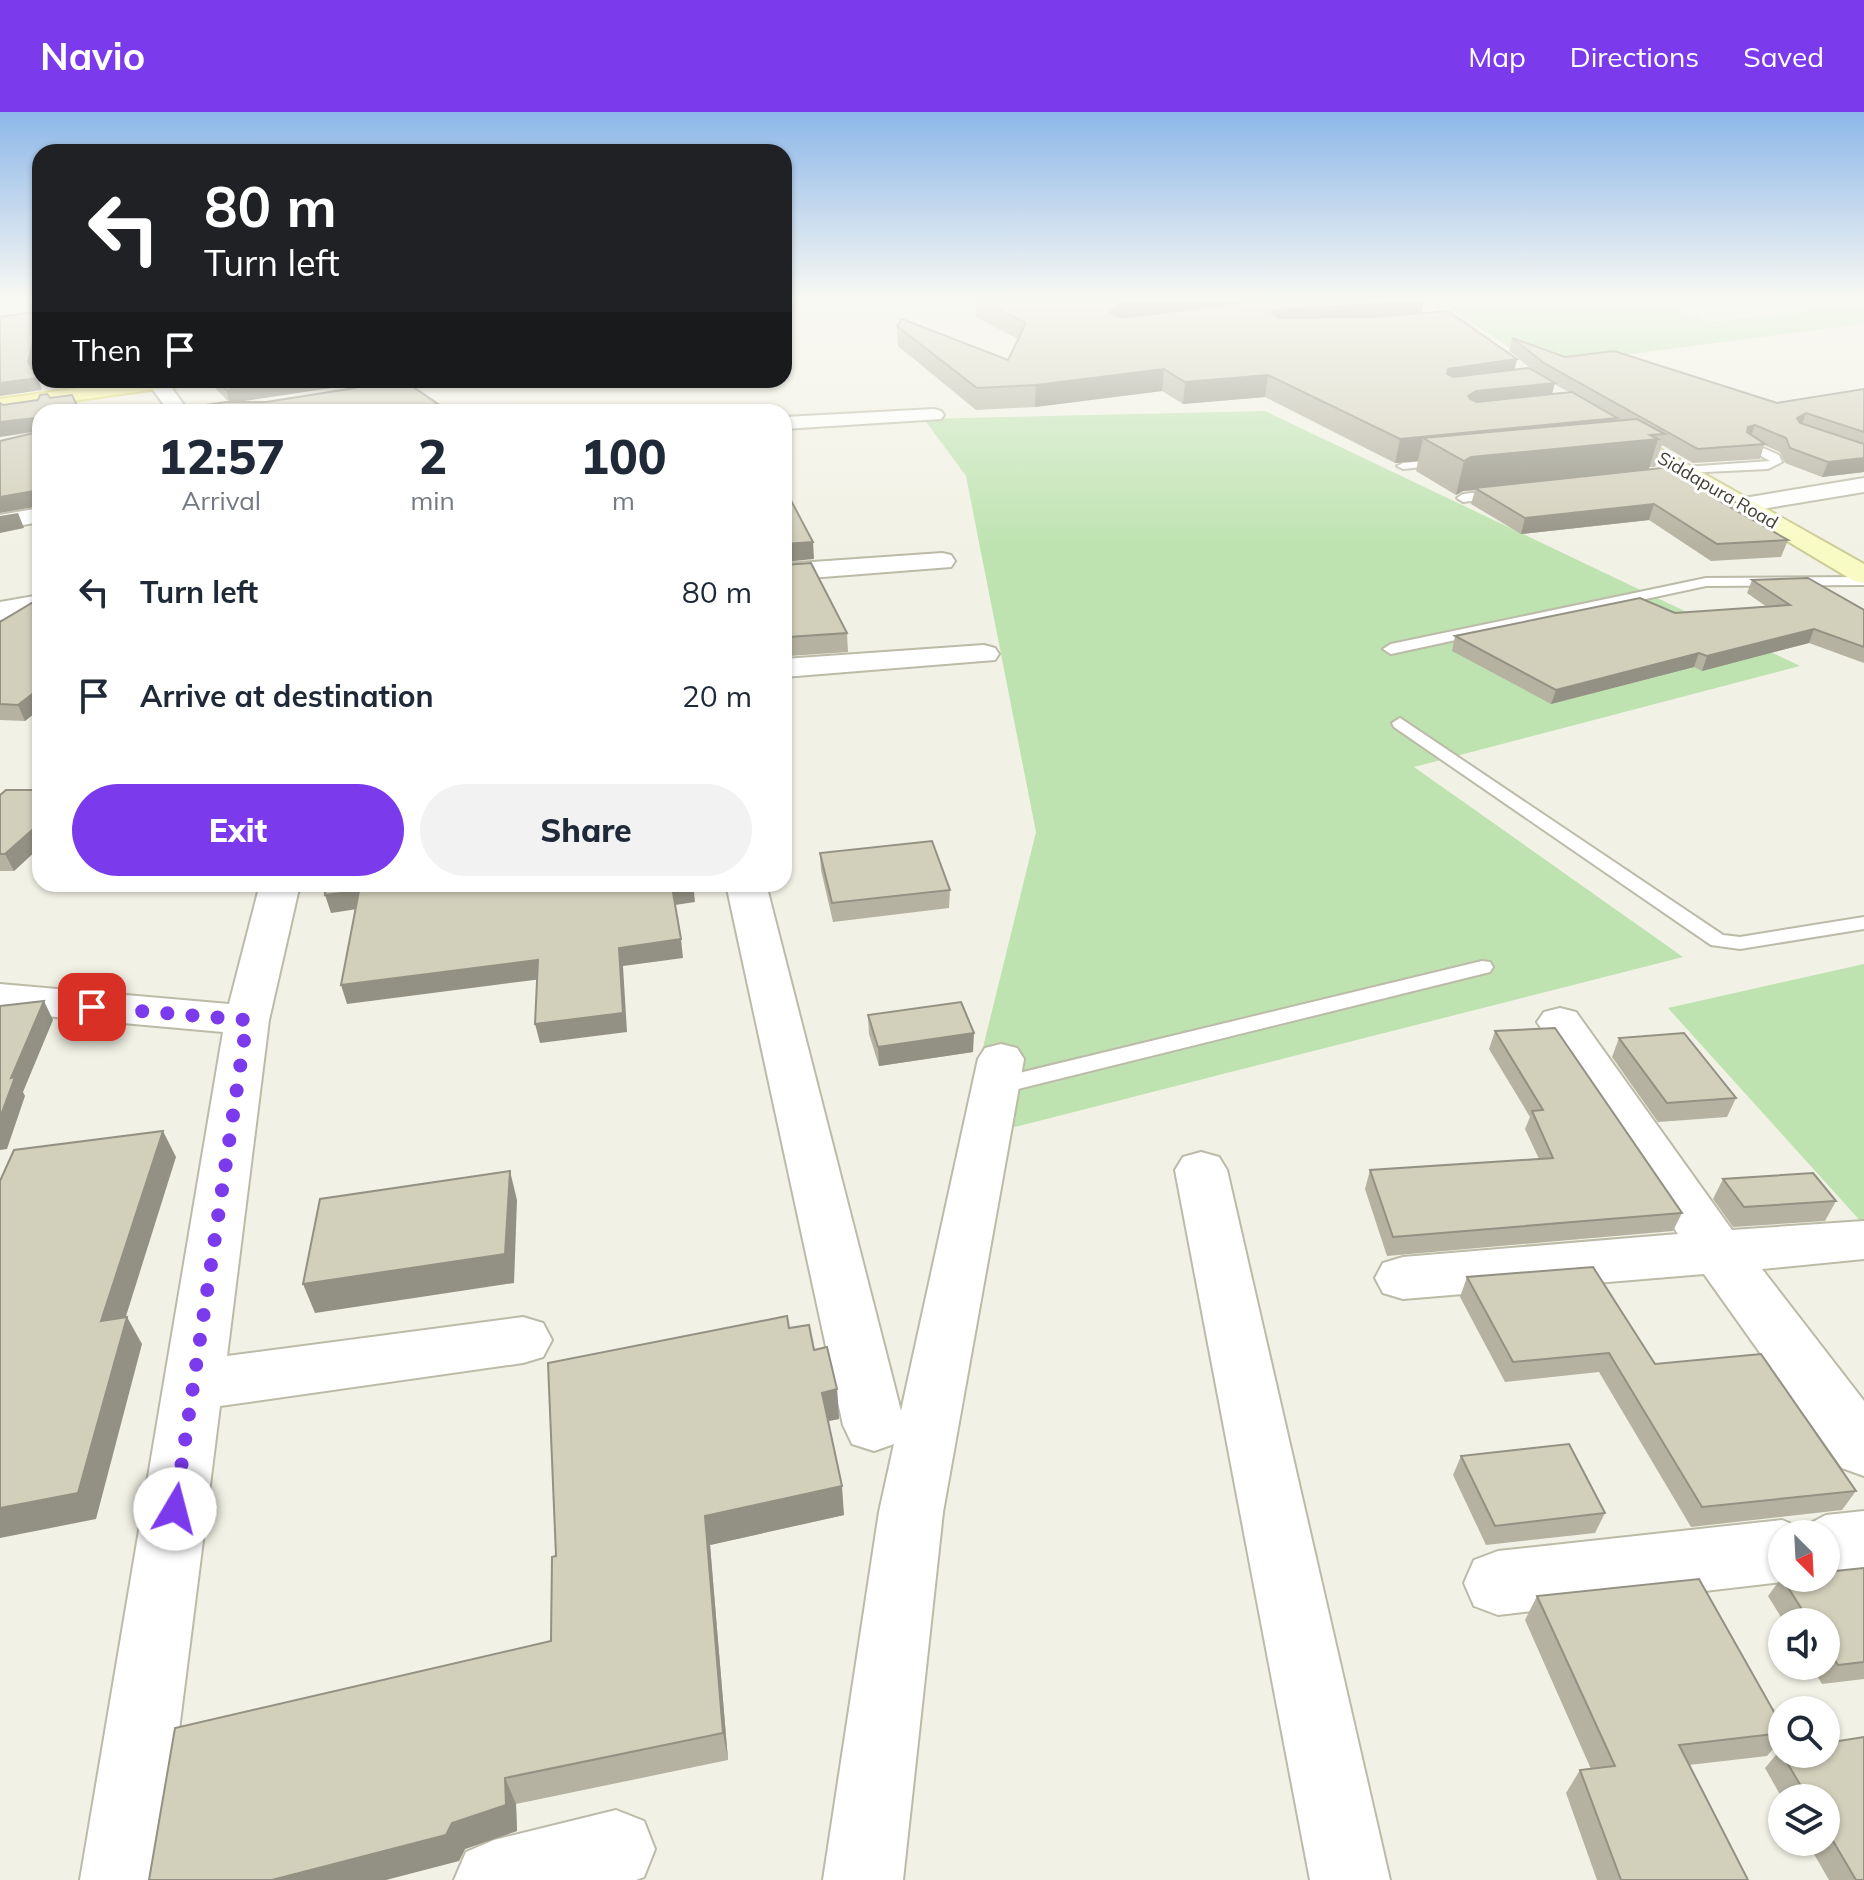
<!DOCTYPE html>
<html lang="en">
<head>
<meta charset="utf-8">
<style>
	body { margin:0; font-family:Mulish,sans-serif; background:#f2f2f3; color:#1f2937; height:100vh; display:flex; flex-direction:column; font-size:30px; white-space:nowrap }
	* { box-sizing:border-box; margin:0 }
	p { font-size:26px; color:#747a83 }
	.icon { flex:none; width:44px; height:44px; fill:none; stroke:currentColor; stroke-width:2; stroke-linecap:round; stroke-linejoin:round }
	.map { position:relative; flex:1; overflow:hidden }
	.details { position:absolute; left:32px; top:292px; width:760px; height:488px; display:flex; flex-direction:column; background:#fff; border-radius:24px; box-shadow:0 2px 6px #0004 }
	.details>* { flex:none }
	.banner { position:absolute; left:32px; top:32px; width:760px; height:244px; border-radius:24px; box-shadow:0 2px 6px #0004; background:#202124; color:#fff; overflow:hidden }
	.needle { width:52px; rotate:156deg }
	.tools { position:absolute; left:1768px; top:1408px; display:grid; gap:16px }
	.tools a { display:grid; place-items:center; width:72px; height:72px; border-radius:50%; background:#fff; box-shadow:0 2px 6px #0004; font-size:40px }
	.pin { position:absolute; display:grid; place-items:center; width:68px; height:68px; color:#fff; margin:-34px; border-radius:16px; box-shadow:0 4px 12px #0006 }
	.me { position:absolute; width:88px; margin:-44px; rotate:8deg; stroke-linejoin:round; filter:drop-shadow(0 0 6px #0008) }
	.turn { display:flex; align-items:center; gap:28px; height:168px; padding:0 40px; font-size:36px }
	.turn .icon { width:104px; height:104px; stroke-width:2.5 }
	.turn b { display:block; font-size:56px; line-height:68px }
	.then { display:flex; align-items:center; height:76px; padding:0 40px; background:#0003; gap:16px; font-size:30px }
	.eta { display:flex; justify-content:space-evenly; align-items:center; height:136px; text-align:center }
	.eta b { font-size:48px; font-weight:800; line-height:56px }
	.primary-button { display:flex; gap:16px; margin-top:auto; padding:16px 40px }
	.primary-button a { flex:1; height:92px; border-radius:48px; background:#7c3aed; color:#fff; font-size:32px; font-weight:800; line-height:92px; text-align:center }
	.primary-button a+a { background:#f2f2f3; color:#1f2937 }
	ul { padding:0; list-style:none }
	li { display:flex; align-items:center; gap:24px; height:104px; padding:0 40px }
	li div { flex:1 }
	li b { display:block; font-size:30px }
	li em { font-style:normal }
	header { display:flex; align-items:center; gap:48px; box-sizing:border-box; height:112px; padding:0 40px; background:#7c3aed; color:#fff }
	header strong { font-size:38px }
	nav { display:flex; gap:44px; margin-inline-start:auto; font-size:28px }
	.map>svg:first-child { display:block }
	.green { fill:#bee3b0 }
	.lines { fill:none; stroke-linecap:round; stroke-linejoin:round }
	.lane-casing { stroke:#bcbba8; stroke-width:4 }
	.street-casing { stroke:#bcbba8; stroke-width:4 }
	.secondary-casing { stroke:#cbcb95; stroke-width:4 }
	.primary-casing { stroke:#dbd869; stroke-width:4 }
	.lane { fill:#fff; fill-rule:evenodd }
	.street { fill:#fff; fill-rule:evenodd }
	.secondary { fill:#f9fbc5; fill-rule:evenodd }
	.primary { fill:#f7f698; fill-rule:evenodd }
	.wall { fill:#b5b2a1; fill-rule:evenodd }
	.shaded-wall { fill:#939183 }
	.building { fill:#d2cfbb; stroke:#939183; stroke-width:2 }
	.route { stroke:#7c3aed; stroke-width:14; stroke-dasharray:0 25.2 }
	.labels { text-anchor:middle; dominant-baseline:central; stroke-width:6; stroke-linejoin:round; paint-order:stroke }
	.far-street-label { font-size:18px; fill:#434135; stroke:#fff }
</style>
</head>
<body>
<header>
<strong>Navio</strong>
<nav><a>Map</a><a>Directions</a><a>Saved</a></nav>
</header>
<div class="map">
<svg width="1864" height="1768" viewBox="0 0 1864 1768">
	<rect width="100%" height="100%" fill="#f1f1e5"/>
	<!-- green -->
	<g class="green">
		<polygon points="1499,187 1643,187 1710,210 1864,193 1864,212 1538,254 1443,192"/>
		<polygon points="1265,299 1800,554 1414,655 1683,845 960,1029 1036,720 966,364 924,307"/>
		<polygon points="1864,852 1864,1113 1668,896"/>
	</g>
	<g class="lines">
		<defs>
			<g id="lane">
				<polygon points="92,268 102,268 105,273 97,275"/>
				<polygon points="571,268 582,268 585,271 580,274"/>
				<polygon points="1749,330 1779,343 1782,350 1768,357 1685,361 1679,358 1685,355 1770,349 1745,335 1745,331"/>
				<polygon points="1448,347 1452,348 1452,352 1403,357 1397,354 1403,351"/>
				<polygon points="1500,378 1506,382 1504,385 1463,390 1457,386 1463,382"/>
				<polygon points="1864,465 1864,473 1706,474 1391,542 1383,537 1391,532 1706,466"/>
				<polygon points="1400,606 1723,823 1740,825 1864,805 1864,817 1740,837 1711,833 1394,615 1392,611"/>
				<polygon points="1482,849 1490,850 1493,855 1490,860 998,982 990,980 986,974 990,968 998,966"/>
			</g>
			<g id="street">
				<polygon points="146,268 166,268 189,300 169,300"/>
				<polygon points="934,297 941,299 944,303 941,307 784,317 784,305"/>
				<polygon points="1864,366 1864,380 1744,400 1735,398 1732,393 1735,388 1744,386"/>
				<polygon points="40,396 40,410 0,417 0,403"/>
				<polygon points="942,441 951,443 955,449 951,455 784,468 784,452"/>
				<polygon points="40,483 40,499 0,508 0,490"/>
				<polygon points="984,533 995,536 999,542 995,548 784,565 784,547"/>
				<polygon points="260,772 300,772 269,908 227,1244 523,1205 543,1211 552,1228 543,1245 523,1251 220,1294 160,1768 80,1768 223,920 0,900 0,872 229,892"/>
				<polygon points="726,772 766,772 901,1299 978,947 985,936 1001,932 1017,936 1024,947 943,1400 903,1768 823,1768 879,1400 894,1332 874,1339 852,1332 843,1313"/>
				<polygon points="1560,896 1576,900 1732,1118 1864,1109 1864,1147 1762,1157 1864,1289 1864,1364 1842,1356 1704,1162 1403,1187 1383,1181 1375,1166 1383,1151 1403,1145 1678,1122 1537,910 1544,900"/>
				<polygon points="1201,1040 1219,1045 1227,1058 1390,1768 1310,1768 1175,1058 1183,1045"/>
				<polygon points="1864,1399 1864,1459 1826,1465 1826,1422 1782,1422 1782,1466 1792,1466 1782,1470 1498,1503 1474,1494 1464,1471 1474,1448 1498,1439 1782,1408 1801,1416 1826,1403"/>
				<polygon points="616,1698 644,1709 655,1737 644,1765 636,1768 454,1768 466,1740 494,1728"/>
			</g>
			<g id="secondary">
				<polygon points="1404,187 1424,187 1492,233 1489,237 1477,237"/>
				<polygon points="1607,307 1864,452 1864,471 1854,469 1600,317 1596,313 1600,309"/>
			</g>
			<polygon id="primary" points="137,268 189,268 179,274 0,299 0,287"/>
		</defs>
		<!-- lane casing -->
		<use href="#lane" class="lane-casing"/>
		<!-- street casing -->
		<use href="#street" class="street-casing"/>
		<!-- secondary casing -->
		<use href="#secondary" class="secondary-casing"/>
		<!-- primary casing -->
		<use href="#primary" class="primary-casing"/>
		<!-- lane -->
		<use href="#lane" class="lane"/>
		<!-- street -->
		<use href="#street" class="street"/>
		<!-- secondary -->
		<use href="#secondary" class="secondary"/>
		<!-- primary -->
		<use href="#primary" class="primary"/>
	</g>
	<!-- wall -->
	<g class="wall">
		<path d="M976 187H1419L1424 189 1422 201 1517 247 1514 258 1534 259 1509 239 1512 226 1565 245 1777 291 1864 277V360L1822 365 1785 351 1780 340 1764 333 1760 347 1693 351 1662 333 1655 355H1649V358L1735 390 1732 396 1788 428 1781 445 1711 449 1649 408 1521 422 1471 392 1475 378 1463 379 1456 383 1416 359 1418 349 1395 351 1265 285 1183 292 1162 279 1035 295 976 298 898 234 897 214 1008 248 1018 227 976 205ZM1554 272 1569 280 1552 282Z"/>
		<path d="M207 268H403L440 300 229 290ZM351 273 357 275 266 290H235Z"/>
		<polygon points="784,453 847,521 848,540 789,544 784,532"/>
		<polygon points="1752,468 1864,498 1864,551 1809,531 1702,559 1694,555 1551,592 1452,539 1455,524 1675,501 1767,495 1747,481"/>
		<polygon points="40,486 40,597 25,609 0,608 0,510"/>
		<polygon points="35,678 40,735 14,759 0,759 0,683"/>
		<polygon points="820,741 950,778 949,796 833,810 821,758"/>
		<polygon points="868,903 973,940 879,954 869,922"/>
		<polygon points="1495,919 1682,1101 1673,1119 1387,1144 1365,1077 1370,1058 1539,1047 1525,1017 1530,1005 1489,937"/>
		<polygon points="1619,926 1736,986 1727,1005 1658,1010 1612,945"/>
		<polygon points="1723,1067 1836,1089 1825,1109 1733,1115 1713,1087"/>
		<polygon points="1467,1165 1655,1252 1856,1379 1842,1398 1691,1415 1599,1260 1505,1270 1460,1185"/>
		<polygon points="789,1216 814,1238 837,1277 839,1307 828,1309 844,1403 710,1433 728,1648 516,1692 517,1719 465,1737 459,1749 551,1529 556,1444"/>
		<polygon points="1461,1344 1605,1401 1595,1421 1486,1433 1453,1363"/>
		<polygon points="1864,1456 1864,1567 1822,1572 1811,1554 1826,1554 1826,1510 1784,1510 1768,1484 1782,1465"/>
		<polygon points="1537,1484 1782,1621 1782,1626 1767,1644 1689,1653 1748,1768 1597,1768 1566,1681 1580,1658 1591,1657 1525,1508"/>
		<polygon points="1864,1625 1864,1768 1829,1768 1807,1730 1826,1730 1826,1686 1782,1686 1765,1656 1780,1638 1782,1637 1782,1642 1826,1642 1826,1631"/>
	</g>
	<!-- shaded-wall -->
	<g class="shaded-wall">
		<polygon points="1149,187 1289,187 1119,210 1109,200 1120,191"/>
		<polygon points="1424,189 1420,208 1272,217 1272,201 1274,198"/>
		<polygon points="40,203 40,232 33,262 28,250"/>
		<polygon points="1517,247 1512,268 1444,278 1448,257"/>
		<polygon points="1164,257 1162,279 1035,295 1036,273"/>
		<polygon points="1268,263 1265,285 1183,292 1185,270"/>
		<polygon points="38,266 42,278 0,284 0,271"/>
		<polygon points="296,268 349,268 351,273 230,291 226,278"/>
		<polygon points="1555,271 1549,293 1471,301 1468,284 1476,279"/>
		<polygon points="438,292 440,300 427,300 426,294"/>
		<polygon points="1806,301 1801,315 1797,306"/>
		<polygon points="35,306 40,319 0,325 0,310"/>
		<polygon points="1617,306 1610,329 1423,326 1418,349 1395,351 1400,327"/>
		<polygon points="1755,313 1750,327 1743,329 1748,315"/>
		<polygon points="1658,327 1648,360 1475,376 1475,378 1463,379 1456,383 1464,349 1471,345"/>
		<polygon points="1864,346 1864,360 1822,365 1828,350"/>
		<polygon points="40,378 40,394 0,401 0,385"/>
		<polygon points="1654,392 1649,408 1521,422 1525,406"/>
		<polygon points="18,401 24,416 0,421 0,404"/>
		<polygon points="813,430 814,447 784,450 784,432"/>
		<polygon points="1814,517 1809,531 1702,559 1707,544"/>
		<polygon points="1699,541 1694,555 1551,592 1556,578"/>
		<polygon points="40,576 40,597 25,609 18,593"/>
		<polygon points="40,711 40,735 14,759 5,742"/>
		<polygon points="693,772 695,790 675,793 672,775"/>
		<polygon points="359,779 364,796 331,801 325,783"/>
		<polygon points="681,827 683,846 623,854 627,920 540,931 535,912 619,836"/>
		<polygon points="538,848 542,867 347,892 341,873"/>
		<polygon points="44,889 53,908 23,980 25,984 7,1037 0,1038 0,1006 11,966"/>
		<polygon points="974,921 973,940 879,954 878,935"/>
		<polygon points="163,1019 176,1045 116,1236 101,1209"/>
		<polygon points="510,1059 517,1088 514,1171 315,1201 303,1172"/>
		<polygon points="127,1205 142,1232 96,1407 0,1426 0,1396"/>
		<polygon points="837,1277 839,1307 824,1310 822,1281"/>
		<polygon points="842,1374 844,1403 710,1433 728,1648 723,1621 705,1404"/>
		<polygon points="505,1666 516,1692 517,1719 465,1737 459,1749 386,1768 272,1768 452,1711"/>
	</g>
	<!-- building -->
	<g class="building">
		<polygon points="978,187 1149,187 1120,191 1109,200 1121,206 1272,187 1419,187 1424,189 1274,198 1272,201 1279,206 1375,205 1448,199 1517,247 1448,257 1447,262 1454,265 1529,256 1555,271 1476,279 1468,284 1470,287 1477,290 1572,280 1617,306 1400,327 1268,263 1185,270 1164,257 1036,273 977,276 897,214 902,207 1008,248 1026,211"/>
		<polygon points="40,199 28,250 38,266 0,271 0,205"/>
		<polygon points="1512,226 1565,245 1614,239 1777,291 1864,277 1864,320 1806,301 1797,306 1800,311 1864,332 1864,346 1828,350 1790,336 1786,326 1755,313 1748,315 1747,320 1765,332 1698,337 1544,251"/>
		<polygon points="216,268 296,268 226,278"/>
		<polygon points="359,268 403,268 438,292 426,294 434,300 157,300 226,290 266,290 355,276 360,271"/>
		<polygon points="47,282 50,286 72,283 80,300 40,300 40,378 0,385 0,329 38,320 38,309 35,306 0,310 0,291 3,293 38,288 40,283"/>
		<polygon points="1637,307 1665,322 1650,323 1658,327 1471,345 1464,349 1423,326"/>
		<polygon points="1671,355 1735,390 1723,391 1788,428 1717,432 1654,392 1525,406 1475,376"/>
		<polygon points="784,379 786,379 813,430 784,432"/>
		<polygon points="811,451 847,521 788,525 784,516 784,494 786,494 784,490 784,453"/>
		<polygon points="1808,466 1864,498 1864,535 1814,517 1707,544 1699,541 1556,578 1455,524 1640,486 1675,501 1790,493 1752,468"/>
		<polygon points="40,486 40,576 18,593 0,592 0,510"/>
		<polygon points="40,650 40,711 5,742 0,742 0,683 6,678 35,678 35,654"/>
		<polygon points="932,729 950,778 832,791 820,741"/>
		<polygon points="326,772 691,772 672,775 681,827 619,836 623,901 535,912 538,848 341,873 359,779 325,783"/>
		<polygon points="44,889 11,966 15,965 0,1006 0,894"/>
		<polygon points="961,890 974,921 878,935 868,903"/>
		<polygon points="1555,916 1682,1101 1393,1125 1370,1058 1553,1046 1532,999 1543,998 1495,919"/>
		<polygon points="1684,921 1736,986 1667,991 1619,926"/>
		<polygon points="163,1019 101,1209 127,1205 78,1381 0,1396 0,1069 14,1038"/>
		<polygon points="510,1059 505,1142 303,1172 320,1087"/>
		<polygon points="1813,1061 1836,1089 1744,1095 1723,1067"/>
		<polygon points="1593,1155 1655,1252 1761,1242 1856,1379 1702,1395 1609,1241 1513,1250 1467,1165"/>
		<polygon points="787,1204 789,1216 809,1213 814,1238 827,1235 837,1277 822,1281 842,1374 705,1404 723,1621 505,1666 506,1693 452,1711 446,1723 272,1768 149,1768 175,1616 551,1529 552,1445 556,1444 548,1251"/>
		<polygon points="1569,1332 1605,1401 1495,1414 1461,1344"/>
		<polygon points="1864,1456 1864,1550 1838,1553 1826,1535 1826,1510 1810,1510 1782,1466 1826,1466 1826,1460"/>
		<polygon points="1699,1467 1782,1614 1782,1621 1679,1633 1748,1768 1621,1768 1580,1658 1615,1654 1537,1484"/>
		<polygon points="1864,1625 1864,1768 1856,1768 1826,1717 1826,1686 1808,1686 1782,1642 1826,1642 1826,1631"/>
	</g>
	<!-- sky -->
	<linearGradient id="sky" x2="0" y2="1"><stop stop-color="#8db7e9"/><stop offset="0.43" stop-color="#f9f9f3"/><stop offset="1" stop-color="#f9f9f3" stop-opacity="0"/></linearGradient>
	<rect width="1864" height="435" fill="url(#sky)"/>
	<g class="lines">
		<!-- route -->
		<polyline class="route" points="92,895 247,908 175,1397"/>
	</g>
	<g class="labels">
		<!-- far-street labels -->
		<g class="far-street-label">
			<text transform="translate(1718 378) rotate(30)">Siddapura Road</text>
		</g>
	</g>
</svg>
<div class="tools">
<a><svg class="needle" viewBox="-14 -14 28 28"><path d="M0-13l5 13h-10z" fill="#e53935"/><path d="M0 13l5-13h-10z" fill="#747a83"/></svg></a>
<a><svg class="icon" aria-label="sound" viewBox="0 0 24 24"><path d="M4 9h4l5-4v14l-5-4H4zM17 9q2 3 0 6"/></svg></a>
<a><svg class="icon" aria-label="search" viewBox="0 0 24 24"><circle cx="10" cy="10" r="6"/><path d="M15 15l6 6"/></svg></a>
<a><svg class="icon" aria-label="layers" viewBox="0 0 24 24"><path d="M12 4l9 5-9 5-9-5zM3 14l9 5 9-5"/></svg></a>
</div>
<div class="pin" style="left:92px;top:895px;background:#d93025"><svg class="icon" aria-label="arrive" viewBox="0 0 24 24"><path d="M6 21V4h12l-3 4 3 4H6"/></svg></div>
<svg class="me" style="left:175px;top:1397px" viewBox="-20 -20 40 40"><circle r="19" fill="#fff"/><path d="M0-13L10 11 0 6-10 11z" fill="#7c3aed"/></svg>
<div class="banner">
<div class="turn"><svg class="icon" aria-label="left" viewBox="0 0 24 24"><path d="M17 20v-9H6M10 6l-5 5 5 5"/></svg><div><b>80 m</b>Turn left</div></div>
<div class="then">Then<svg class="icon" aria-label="arrive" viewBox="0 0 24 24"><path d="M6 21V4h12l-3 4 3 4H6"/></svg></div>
</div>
<section class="details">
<div class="eta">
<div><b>12:57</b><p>Arrival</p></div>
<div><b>2</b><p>min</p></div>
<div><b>100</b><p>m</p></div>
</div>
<ul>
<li><svg class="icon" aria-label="left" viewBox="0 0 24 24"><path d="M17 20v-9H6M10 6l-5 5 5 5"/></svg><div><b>Turn left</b></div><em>80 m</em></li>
<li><svg class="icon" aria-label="arrive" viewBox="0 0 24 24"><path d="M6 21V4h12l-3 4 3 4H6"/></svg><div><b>Arrive at destination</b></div><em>20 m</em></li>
</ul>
<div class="primary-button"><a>Exit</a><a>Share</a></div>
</section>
</div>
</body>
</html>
